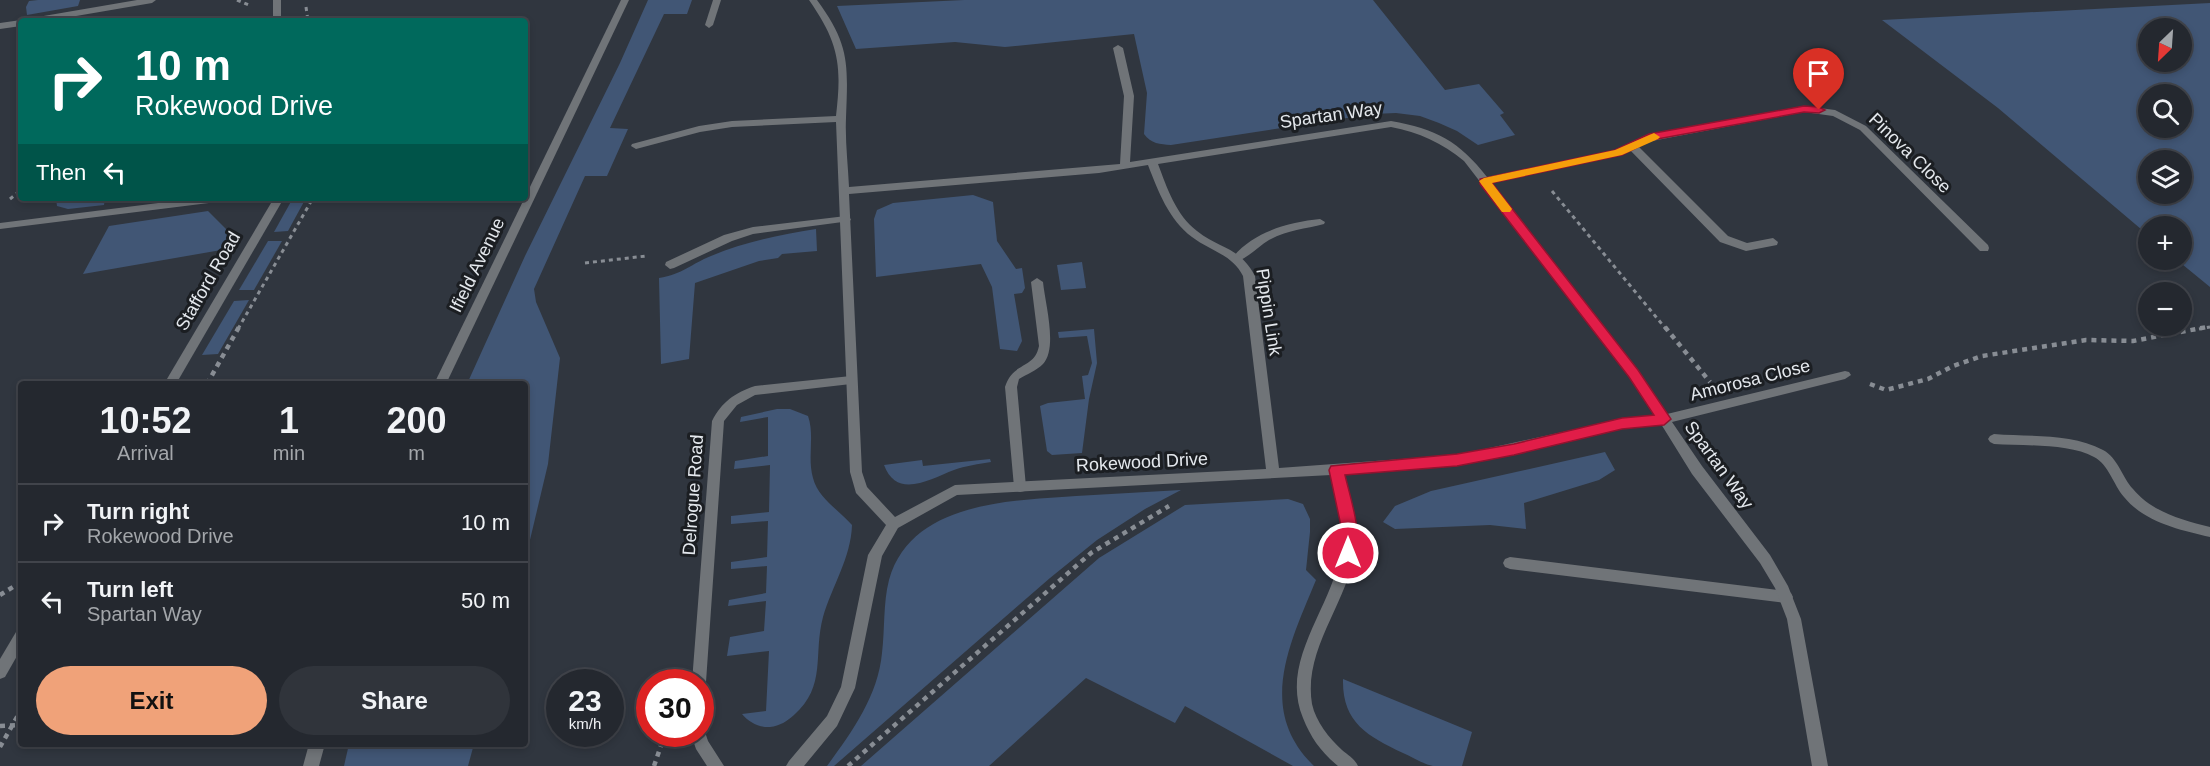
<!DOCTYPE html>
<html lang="en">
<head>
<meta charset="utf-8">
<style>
	body { margin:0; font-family:Arial,sans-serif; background:#30343b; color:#f1f3f6; height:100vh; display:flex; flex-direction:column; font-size:22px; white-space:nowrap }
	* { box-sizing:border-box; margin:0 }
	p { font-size:20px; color:#a3a6aa }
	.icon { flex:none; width:33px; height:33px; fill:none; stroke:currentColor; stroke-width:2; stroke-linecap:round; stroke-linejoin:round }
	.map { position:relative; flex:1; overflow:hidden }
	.panel { position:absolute; left:18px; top:381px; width:510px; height:366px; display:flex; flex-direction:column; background:#24282f; border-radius:6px; box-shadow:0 3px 9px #0003,0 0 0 2px #41444b }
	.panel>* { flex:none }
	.hud { position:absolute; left:18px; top:18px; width:510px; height:183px; border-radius:6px; box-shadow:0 3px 9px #0003,0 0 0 2px #41444b; background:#00695c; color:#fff; overflow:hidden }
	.needle { width:39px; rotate:205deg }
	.tools { position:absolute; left:2138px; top:18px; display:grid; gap:12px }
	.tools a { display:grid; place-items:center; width:54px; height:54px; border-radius:50%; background:#24282f; box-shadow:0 3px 9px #0003,0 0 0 2px #41444b; font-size:30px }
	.speed { position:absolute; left:546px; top:669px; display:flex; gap:12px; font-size:30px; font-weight:700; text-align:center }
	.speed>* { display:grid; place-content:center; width:78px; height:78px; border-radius:50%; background:#24282f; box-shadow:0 3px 9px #0003,0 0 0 2px #41444b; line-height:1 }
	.speed small { font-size:15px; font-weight:400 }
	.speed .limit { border:9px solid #d22; background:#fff; color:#111 }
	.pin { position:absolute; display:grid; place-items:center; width:51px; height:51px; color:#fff; margin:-62px -26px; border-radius:50% 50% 50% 0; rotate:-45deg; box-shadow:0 0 6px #0007 }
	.pin .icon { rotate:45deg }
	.me { position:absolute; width:66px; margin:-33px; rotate:0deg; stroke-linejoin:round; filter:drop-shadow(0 0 4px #0008) }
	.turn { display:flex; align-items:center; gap:21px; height:126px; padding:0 18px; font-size:27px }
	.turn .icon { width:78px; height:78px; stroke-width:2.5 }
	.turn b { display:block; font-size:42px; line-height:51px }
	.then { display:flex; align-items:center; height:57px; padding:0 18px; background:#0003; gap:12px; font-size:22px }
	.eta { display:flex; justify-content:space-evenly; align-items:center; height:102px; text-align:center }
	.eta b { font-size:36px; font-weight:700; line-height:42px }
	.button { display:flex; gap:12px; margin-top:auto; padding:12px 18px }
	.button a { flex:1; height:69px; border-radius:36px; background:#f0a279; color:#111; font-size:24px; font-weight:700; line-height:69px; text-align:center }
	.button a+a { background:#30343b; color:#f1f3f6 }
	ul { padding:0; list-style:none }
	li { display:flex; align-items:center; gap:18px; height:78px; padding:0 18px; border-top:2px solid #41444b }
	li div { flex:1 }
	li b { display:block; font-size:22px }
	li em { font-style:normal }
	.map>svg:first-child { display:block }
	.green { fill:#415675; fill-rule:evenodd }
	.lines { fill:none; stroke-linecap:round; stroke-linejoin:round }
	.path-far1 { stroke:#888d94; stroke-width:3; stroke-dasharray:4 4; stroke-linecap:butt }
	.path { stroke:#888d94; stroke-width:4.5; stroke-dasharray:5 5; stroke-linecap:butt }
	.service { fill:#707478; fill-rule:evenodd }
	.minor { fill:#707478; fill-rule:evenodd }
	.tertiary { fill:#707478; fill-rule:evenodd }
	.route { fill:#e11d48; stroke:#92132f; stroke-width:1.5 }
	.slow { fill:#f59e0b }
	.labels { text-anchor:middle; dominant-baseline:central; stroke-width:6; stroke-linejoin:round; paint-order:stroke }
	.street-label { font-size:18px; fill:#e4e8ed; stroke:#1b1e22 }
</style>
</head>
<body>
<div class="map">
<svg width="2210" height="766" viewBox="0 0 2210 766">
	<rect width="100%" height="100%" fill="#30363f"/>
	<!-- green -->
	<g class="green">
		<polygon points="38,0 80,0 78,6 27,15 26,7 29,1"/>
		<polygon points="648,0 692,0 687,14 664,14 610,128 628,129 607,176 585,176 534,289 536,302 560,358 548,464 525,561 525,384 467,384 525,256 620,63"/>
		<path d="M964 0H1373L1445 90 1479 84 1504 113 1500 115 1515 135 1478 145 1457 131 1439 123 1420 116 1396 113 1373 114 1171 145C1160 144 1151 144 1144 134L1147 93 1134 34 1005 47 955 42 856 49 837 6Z"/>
		<path d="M2210 3V287L2177 260H2181V226H2148V235L1998 108 1882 20ZM2148 28H2181V62H2148ZM2148 94H2181V128H2148ZM2148 160H2181V194H2148Z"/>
		<polygon points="973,195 993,202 997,241 1016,269 1022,268 1025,288 1022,293 1014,294 1022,341 1017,351 1000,349 992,287 981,264 876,277 874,219 877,210 893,203"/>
		<polygon points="56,198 105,198 104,205 68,209 57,206"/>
		<polygon points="293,198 306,198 288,231 274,232"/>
		<polygon points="208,211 235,238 227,249 83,274 109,226"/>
		<path d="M816 229 817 251 782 254 778 258 759 261 695 283 689 359 661 364 659 278C683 274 691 264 711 256 745 242 779 235 816 229Z"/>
		<polygon points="268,241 282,241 254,290 239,290"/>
		<polygon points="1082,262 1086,288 1061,290 1057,265"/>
		<polygon points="249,300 218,354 202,355 234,301"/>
		<polygon points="1094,329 1097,363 1089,399 1082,453 1052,455 1047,451 1040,406 1048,403 1085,399 1082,376 1088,375 1092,363 1087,336 1059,338 1058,332"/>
		<path d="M777 409H790L808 416C815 436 807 457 813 478 818 498 839 510 852 525 851 558 832 586 823 617 813 654 827 686 794 715 787 721 780 726 770 727 760 728 748 722 742 714L766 711 769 651 727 656 730 637 764 631 766 601 728 606 729 600 766 593 767 566 731 569V562L767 557 768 521 731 524V516L769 512 770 465 734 469 735 461 768 456V417L740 422 741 417Z"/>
		<polygon points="1605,452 1615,470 1599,480 1524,503 1526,529 1490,525 1395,529 1383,522 1395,506 1431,491"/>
		<path d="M990 459 991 462C979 464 965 466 954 470 930 479 897 500 884 465L922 460 923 466Z"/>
		<path d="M1181 490 1145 509 1097 540 1050 578 834 766H827C852 732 878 696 882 653 885 629 883 603 889 580 911 501 1011 501 1076 496 1111 494 1146 492 1181 490Z"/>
		<path d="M1288 499 1303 504 1310 519V532L1306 570 1316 580C1290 643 1256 710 1314 766H1293L1185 706 1175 723 1086 678 989 766H861L1099 558 1185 505Z"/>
		<path d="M1343 679 1472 732 1462 766C1453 766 1442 766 1433 766 1423 764 1412 757 1403 753 1367 736 1342 722 1343 679Z"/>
		<polygon points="349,744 474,744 468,766 344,766"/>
	</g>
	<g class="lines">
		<!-- path-far1 -->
		<g class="path-far1">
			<polyline points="237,0 251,6"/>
			<polyline points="306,7 308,21"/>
			<polyline points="1552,191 1666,329"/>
			<polyline points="10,199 21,190"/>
			<polyline points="585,263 646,256"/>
			<polyline points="238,329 313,198"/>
			<polyline points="2199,329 2210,327"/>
		</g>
		<!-- path -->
		<g class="path">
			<polyline points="1665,327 1710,382"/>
			<polyline points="207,384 239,327"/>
			<polyline points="1870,384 1886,390 1928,379 1953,366 1982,356 2086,340 2133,341 2207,327"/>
			<polyline points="0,595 21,582"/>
			<polyline points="0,726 21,725"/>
			<polyline points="0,747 21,710"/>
			<polyline points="654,766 665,734"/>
			<polyline points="848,766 1091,553 1169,506"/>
		</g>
		<!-- service -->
		<g class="service">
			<polygon points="1632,143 1636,144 1728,236 1747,243 1773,238 1778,242 1777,245 1746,251 1720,242 1628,148 1627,146"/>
			<polygon points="846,216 851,219 850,221 753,234 732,241 674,268 670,269 665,265 666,262 724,235 753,227"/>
			<path d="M1320 219 1325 222 1324 224C1305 229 1287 230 1269 240 1259 246 1249 257 1238 261L1233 257C1253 232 1289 222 1320 219Z"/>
			<path d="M1037 278 1043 282C1045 303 1058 348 1043 364 1036 371 1027 374 1019 379L1017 387 1026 487 1025 491 1020 492 1015 491 1014 487 1005 387C1013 361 1034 370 1039 346L1031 282Z"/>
			<path d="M851 376 857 380 851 384 755 395 737 405 724 421 706 682 704 687 700 688V682H692L712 421C722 402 734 393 755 386Z"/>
			<path d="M1994 434C2028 437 2071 433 2103 450 2118 458 2122 477 2133 489 2152 512 2182 520 2210 527V537C2180 530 2144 522 2124 497 2113 484 2109 465 2094 457 2069 443 2023 446 1994 444L1990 442 1988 439 1990 436Z"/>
			<polygon points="1510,557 1786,591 1791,593 1793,597 1791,601 1786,603 1510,569 1505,567 1503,563 1505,559"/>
			<polygon points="700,728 704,729 708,741 724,766 707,766 696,749 691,734 700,734"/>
		</g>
		<!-- minor -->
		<g class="minor">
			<polygon points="137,0 156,0 152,3 47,21 28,21 32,18"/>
			<rect x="273" y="0" width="8" height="21"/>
			<polygon points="713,0 721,0 713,25 709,28 705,25"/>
			<path d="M809 0H817C850 45 848 64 846 118 845 141 848 164 849 187L1120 164 1124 96 1113 48 1118 45 1123 48 1134 96 1130 162 1391 121C1436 129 1459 141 1487 177L1615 150 1649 135 1804 106 1835 110 1866 126 1988 245 1989 248 1988 251H1980L1860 130 1833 116 1804 112 1652 141 1622 154 1492 183 1638 370 1667 414 1845 371 1849 372 1851 375 1845 379 1672 422 1702 466 1770 555 1788 586 1801 619 1828 766H1812L1787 619 1775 588 1760 563 1692 474 1661 424 1622 429 1457 465 1344 474C1350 499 1358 525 1355 551 1347 604 1303 649 1312 704 1316 722 1329 738 1342 750 1348 755 1355 759 1358 766H1338C1321 752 1311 738 1303 718 1279 661 1332 608 1341 552 1345 526 1338 500 1331 475L957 495 898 528 882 556 855 688 837 726 804 766H786L789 761 827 716 841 687 868 555 886 525 856 493 850 472 836 122 732 127 700 132 636 149 631 146 632 144 699 126 732 121 836 116C842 65 839 43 809 0ZM1391 127C1419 132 1442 143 1464 161L1630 376 1655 415 1622 419 1457 455 1279 468 1255 276C1239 246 1221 250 1197 231 1176 215 1167 188 1158 164ZM1148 165C1158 191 1169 220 1192 237 1210 251 1232 254 1243 276L1266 469 955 485 895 517 867 487 862 472 849 194 1099 173Z"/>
			<polygon points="21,20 24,21 21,21 21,26 0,29 0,23"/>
			<polygon points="198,198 230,198 225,201 0,229 0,223"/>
			<polygon points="274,198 284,198 176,384 164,384"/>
			<polygon points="21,630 21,649 5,677 0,679 0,659 16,632"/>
		</g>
		<!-- tertiary -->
		<g class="tertiary">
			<polygon points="621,0 629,0 446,384 434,384"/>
			<polygon points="309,744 325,744 319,766 303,766"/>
		</g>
	</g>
	<!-- route -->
	<path class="route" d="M1804 106 1819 107 1825 110 1819 113 1804 112 1652 140 1622 155 1492 183 1638 370 1671 419 1664 425 1622 429 1514 455 1457 466 1345 475C1350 497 1364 537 1354 557L1348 559 1343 557 1341 553V526L1329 470 1331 466 1457 454 1514 444 1622 418 1654 415 1629 377 1480 184V179L1615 150 1649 134Z"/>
	<!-- slow -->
	<polygon class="slow" points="1654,133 1660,137 1658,139 1622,155 1492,183 1512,209 1510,212 1502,212 1479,181 1484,178 1615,150"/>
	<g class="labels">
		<!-- street labels -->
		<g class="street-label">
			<text transform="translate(1331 115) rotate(-8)">Spartan Way</text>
			<text transform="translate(1910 153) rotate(44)">Pinova Close</text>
			<text transform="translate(477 265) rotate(-64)">Ifield Avenue</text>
			<text transform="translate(208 281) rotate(-60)">Stafford Road</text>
			<text transform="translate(1269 312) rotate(81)">Pippin Link</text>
			<text transform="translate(1750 380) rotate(-14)">Amorosa Close</text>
			<text transform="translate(1142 462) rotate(-3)">Rokewood Drive</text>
			<text transform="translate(1719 465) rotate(54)">Spartan Way</text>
			<text transform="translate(693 495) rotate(-86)">Delrogue Road</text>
		</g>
	</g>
</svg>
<div class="tools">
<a><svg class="needle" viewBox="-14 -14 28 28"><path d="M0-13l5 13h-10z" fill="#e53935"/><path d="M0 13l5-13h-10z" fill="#a3a6aa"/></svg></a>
<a><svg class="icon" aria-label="search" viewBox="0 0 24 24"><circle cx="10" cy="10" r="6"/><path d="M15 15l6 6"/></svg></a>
<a><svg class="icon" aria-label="layers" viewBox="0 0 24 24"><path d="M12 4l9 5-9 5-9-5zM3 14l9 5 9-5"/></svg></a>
<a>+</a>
<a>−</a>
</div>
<div class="speed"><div>23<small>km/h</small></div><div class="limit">30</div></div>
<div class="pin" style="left:1819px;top:110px;background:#d93025"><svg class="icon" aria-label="arrive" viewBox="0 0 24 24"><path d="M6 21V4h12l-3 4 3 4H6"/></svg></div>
<svg class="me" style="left:1348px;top:553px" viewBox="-20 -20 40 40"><circle r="17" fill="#e11d48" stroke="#fff" stroke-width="3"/><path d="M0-11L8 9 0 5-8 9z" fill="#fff"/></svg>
<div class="hud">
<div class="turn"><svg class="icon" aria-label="right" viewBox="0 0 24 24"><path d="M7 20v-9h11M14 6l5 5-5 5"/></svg><div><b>10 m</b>Rokewood Drive</div></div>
<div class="then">Then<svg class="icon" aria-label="left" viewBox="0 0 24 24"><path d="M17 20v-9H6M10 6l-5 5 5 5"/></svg></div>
</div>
<section class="panel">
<div class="eta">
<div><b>10:52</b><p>Arrival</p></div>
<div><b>1</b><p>min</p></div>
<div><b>200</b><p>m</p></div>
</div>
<ul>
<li><svg class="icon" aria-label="right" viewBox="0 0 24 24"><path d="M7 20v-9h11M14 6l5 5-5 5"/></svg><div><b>Turn right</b><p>Rokewood Drive</p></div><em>10 m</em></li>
<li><svg class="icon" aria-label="left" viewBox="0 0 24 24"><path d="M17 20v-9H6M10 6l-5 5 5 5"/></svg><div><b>Turn left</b><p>Spartan Way</p></div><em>50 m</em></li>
</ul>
<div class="button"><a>Exit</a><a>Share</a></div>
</section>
</div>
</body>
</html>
